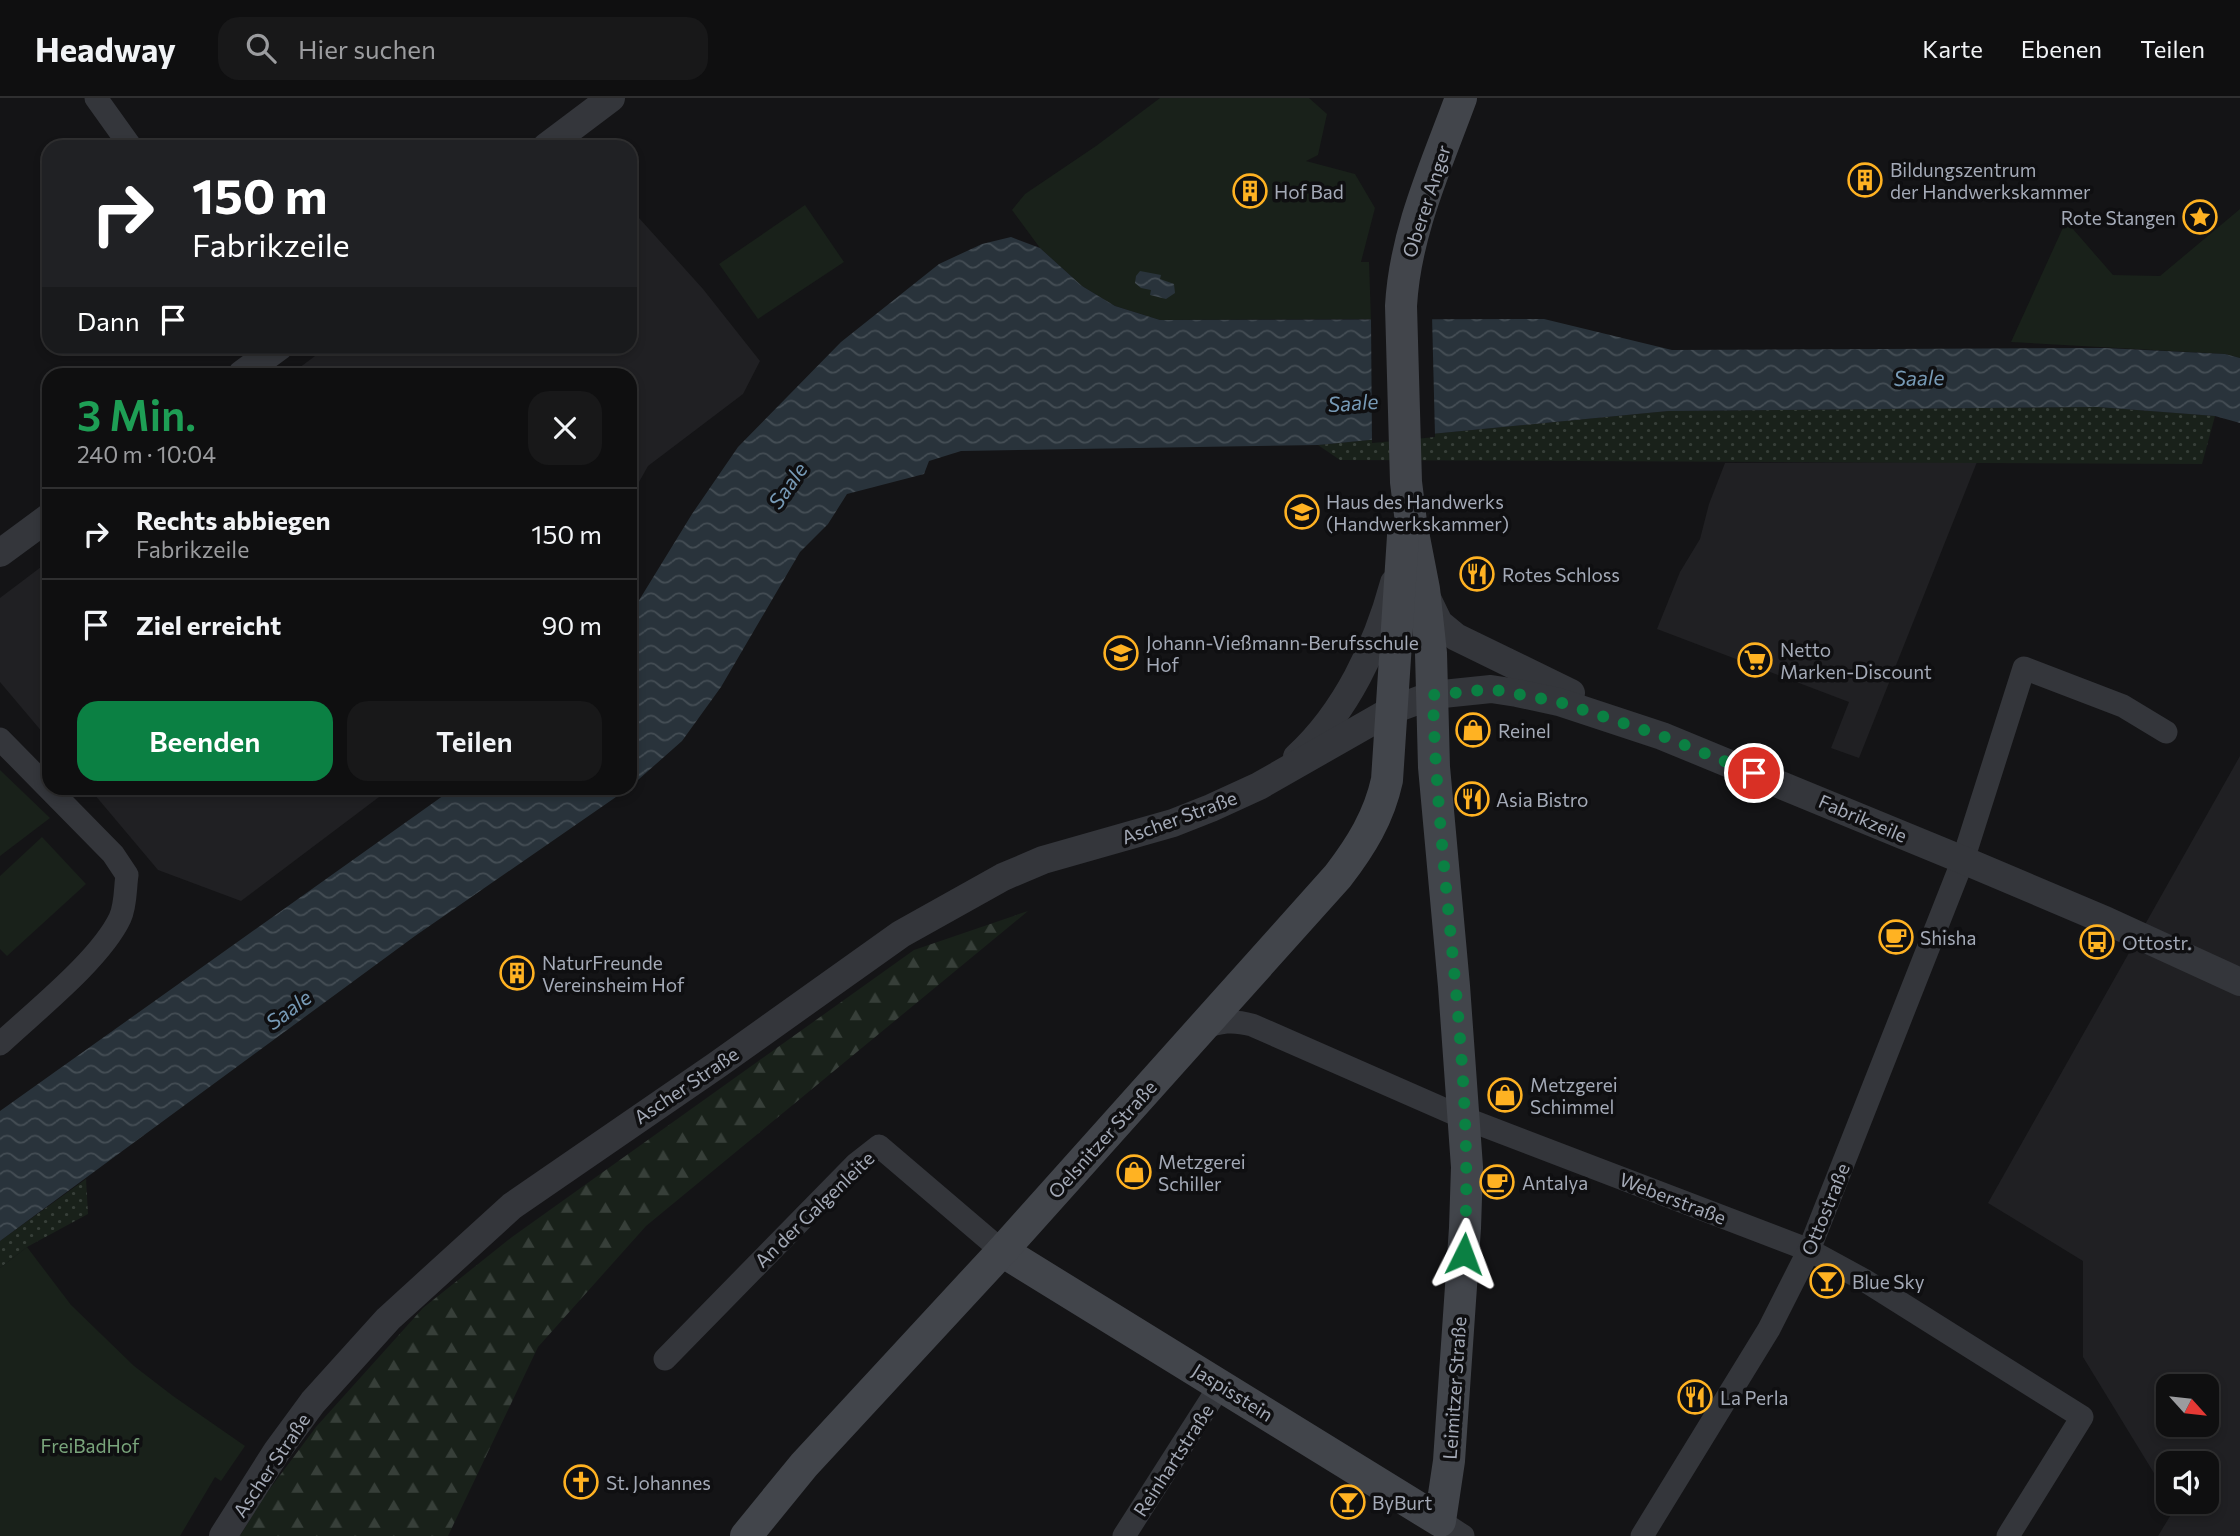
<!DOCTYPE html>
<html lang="de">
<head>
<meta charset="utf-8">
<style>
	body { margin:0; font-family:Commissioner,sans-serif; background:#181819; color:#f1f3f6; height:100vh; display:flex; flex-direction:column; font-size:26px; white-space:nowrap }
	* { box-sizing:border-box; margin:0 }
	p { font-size:23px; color:#9b9c9f }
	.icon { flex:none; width:38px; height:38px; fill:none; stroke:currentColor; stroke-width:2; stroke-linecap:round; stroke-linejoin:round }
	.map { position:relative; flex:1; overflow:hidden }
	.details { position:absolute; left:42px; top:270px; width:595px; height:427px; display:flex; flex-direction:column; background:#0f0f10; border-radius:21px; box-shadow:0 4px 10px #0003,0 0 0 2px #2f2f30 }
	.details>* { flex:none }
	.guide { position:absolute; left:42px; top:42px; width:595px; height:214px; border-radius:21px; box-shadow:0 4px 10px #0003,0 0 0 2px #2f2f30; background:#202124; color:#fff; overflow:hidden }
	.needle { width:46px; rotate:117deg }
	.buttons { position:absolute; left:2156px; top:1276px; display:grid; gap:14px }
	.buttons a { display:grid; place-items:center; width:63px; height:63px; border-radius:14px; background:#0f0f10; box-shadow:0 4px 10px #0003,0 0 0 2px #2f2f30; font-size:35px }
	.pin { position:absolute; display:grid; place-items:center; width:60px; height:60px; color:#fff; margin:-30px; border:4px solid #fff; border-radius:50%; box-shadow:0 2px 7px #0007 }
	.me { position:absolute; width:77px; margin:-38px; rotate:3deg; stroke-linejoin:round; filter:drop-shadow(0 0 5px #0008) }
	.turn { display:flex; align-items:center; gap:24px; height:147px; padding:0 35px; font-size:32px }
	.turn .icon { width:91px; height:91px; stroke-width:2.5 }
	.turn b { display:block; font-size:49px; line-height:60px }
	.then { display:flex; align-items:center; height:66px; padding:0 35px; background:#0003; gap:14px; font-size:26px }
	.round { display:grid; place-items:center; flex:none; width:74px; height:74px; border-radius:21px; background:#181819 }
	.overview { display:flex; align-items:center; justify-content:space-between; height:119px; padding:0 35px }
	h1 { font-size:42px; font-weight:600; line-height:52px; color:#1e9e55 }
	.button { display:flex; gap:14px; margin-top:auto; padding:14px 35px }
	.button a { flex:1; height:80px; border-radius:21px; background:#0b8043; color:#fff; font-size:28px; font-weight:600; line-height:80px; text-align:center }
	.button a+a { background:#181819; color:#f1f3f6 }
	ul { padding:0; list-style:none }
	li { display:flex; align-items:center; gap:21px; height:91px; padding:0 35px; border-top:2px solid #2f2f30 }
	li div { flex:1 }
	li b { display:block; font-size:26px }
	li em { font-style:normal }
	header { display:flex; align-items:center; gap:42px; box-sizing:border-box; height:98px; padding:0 35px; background:#0f0f10; border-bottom:2px solid #2f2f30 }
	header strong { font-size:33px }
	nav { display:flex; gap:38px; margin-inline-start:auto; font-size:24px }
	.search { width:490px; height:63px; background:#181819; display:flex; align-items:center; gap:18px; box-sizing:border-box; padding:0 24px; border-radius:21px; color:#9b9c9f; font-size:26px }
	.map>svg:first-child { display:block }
	.built { fill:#202023; fill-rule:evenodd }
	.grass { fill:url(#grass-dots) }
	.forest { fill:url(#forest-firs) }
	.park { fill:#19211a }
	.water { fill:url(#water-waves) }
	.pier { fill:#141416 }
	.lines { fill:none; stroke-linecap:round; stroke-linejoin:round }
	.minor { stroke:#34363b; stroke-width:23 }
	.tertiary { stroke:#34363b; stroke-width:28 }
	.secondary { stroke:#42454b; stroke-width:32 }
	.route { stroke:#0b8043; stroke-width:12; stroke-dasharray:0 21.6 }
	.labels { text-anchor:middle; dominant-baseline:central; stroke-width:7; stroke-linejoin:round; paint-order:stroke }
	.poi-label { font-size:19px; fill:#a4aab7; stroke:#0f0f11; text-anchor:start }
	.street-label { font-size:19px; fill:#a4aab7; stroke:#0f0f11 }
	.park-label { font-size:19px; fill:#79a47b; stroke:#0f0f11 }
	.water-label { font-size:21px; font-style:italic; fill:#779ab6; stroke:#0f0f11 }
</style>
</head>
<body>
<header>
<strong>Headway</strong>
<div class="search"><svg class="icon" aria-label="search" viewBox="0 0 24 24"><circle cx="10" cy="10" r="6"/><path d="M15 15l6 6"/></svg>Hier suchen</div>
<nav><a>Karte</a><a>Ebenen</a><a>Teilen</a></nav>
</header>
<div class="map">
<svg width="2240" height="1438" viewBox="0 0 2240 1438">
	<defs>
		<pattern id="grass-dots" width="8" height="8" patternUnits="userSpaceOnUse" patternTransform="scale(1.75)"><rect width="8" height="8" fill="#19211a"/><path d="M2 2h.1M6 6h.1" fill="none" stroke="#373f39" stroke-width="1.8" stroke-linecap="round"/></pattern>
		<pattern id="forest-firs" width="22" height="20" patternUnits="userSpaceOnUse" patternTransform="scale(1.75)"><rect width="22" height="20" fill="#19211a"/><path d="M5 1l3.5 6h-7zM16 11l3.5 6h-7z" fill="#373f39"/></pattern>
		<pattern id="water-waves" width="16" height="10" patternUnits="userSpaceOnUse" patternTransform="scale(1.75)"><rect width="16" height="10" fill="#29333b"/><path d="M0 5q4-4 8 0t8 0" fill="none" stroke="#454e55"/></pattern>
	</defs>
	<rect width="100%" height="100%" fill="#141416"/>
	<!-- built -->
	<g class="built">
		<polygon points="630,110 703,191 760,263 743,296 648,368 630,400 630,276 291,276 327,249 630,248"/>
		<polygon points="1977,364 1859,660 1831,650 1849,604 1657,531 1680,474 1700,441 1709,406 1725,365"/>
		<polygon points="49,463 49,642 0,584 0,500"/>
		<path d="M2240 658V1438H2158L2175 1410 2172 1404H2207V1365H2168V1398L2083 1259V1163L1988 1105ZM2168 1288H2207V1326H2168Z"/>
		<polygon points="89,690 391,690 241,803 158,772"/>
	</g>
	<!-- grass -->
	<g class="grass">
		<polygon points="2098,309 2215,318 2202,366 1340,362 1318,347 1668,313"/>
		<polygon points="86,1081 88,1116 27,1149 0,1170 0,1143"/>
	</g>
	<!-- forest -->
	<polygon class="forest" points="1028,813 646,1128 538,1249 448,1438 240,1438 263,1400 316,1329 423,1210 512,1139 914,852"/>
	<!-- park -->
	<g class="park">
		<polygon points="1160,0 1309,0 1327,16 1318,57 1306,63 1355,76 1375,110 1361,164 1369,164 1371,221 1160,222 1115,208 1082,188 1040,150 1012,112 1025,96 1096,48"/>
		<polygon points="805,107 844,164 758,221 719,166"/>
		<polygon points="2240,111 2240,260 2225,256 2011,244 2066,123 2113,177 2160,178"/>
		<polygon points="0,672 50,720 0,758"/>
		<polygon points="42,739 86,786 7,858 0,851 0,778"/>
		<polygon points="27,1149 71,1207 134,1268 173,1298 245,1348 221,1383 215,1379 180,1438 0,1438 0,1170"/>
	</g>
	<!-- water -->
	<g class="water">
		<polygon points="1011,139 1040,150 1082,188 1115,208 1160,222 1544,221 1672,252 2105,250 2225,256 2240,260 2240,325 2215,318 2098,309 1668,313 1318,347 961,353 929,363 924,376 847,396 828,426 800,454 721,589 682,643 630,689 630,517 692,416 738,349 841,244 939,166 982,146"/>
		<polygon points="1140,173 1161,177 1160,181 1174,186 1175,195 1166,201 1150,197 1151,192 1141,190 1135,185 1136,178"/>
		<polygon points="454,690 629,690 415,838 0,1143 0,1013"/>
	</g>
	<!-- pier -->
	<polygon class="pier" points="1371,218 1432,218 1435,339 1372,345"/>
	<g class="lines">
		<!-- minor -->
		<g class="minor">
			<polyline points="96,0 131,49"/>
			<path d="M0 641 113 756 127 777C125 790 126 807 120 820 100 862 35 913 0 946"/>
			<path d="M1202 931C1220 923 1233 922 1252 927L1464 1020 1809 1152 1864 1182 2082 1319 2008 1438"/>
			<polyline points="665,1261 856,1066 879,1048 1002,1153"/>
			<polyline points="1440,1423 1463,1438"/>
			<polyline points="1124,1438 1221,1286"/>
			<polyline points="1642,1438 1769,1231 1809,1152 1963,762 2024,570 2123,608 2166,634"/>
		</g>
		<!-- tertiary -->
		<g class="tertiary">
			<polyline points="546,49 611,0"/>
			<polyline points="242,276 280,248"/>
			<polyline points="0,455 49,419"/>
			<polyline points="1426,498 1439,525 1456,539 1571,595"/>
			<path d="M1297 659C1346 614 1377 548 1394 485"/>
			<polyline points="223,1438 277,1353 313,1304 388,1221 512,1108 717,967 901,836 1003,779 1043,762 1173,725 1211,710 1259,688 1392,612 1433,597 1491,591 1517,595 1559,604 1662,638 1963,762 2107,823 2240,884"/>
		</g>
		<!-- secondary -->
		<g class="secondary">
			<path d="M1002 1153 1440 1423 1449 1363 1465 1130 1467 1069 1454 888 1434 669 1431 555 1424 491 1411 424 1406 384 1401 208C1405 135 1436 68 1461 0"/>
			<path d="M746 1438 804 1367 1002 1153 1338 778C1361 748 1379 719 1387 682L1403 438"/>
		</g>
	</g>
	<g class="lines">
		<!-- route -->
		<path class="route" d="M1464 1156C1476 970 1437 784 1433 597L1491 591 1559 604 1662 638 1754 675"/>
	</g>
	<!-- icons -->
	<defs>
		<symbol id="building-ring" viewBox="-11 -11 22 22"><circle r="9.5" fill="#0f0f11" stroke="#ffb222" stroke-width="1.5"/><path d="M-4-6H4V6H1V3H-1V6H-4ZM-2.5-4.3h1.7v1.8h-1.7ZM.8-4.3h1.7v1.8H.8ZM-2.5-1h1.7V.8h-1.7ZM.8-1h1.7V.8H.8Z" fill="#ffb222"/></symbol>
		<symbol id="sight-ring" viewBox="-11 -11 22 22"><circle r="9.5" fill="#0f0f11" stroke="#ffb222" stroke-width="1.5"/><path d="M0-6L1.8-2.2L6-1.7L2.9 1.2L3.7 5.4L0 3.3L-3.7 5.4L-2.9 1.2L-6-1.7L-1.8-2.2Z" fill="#ffb222"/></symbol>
		<symbol id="university-ring" viewBox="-11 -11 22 22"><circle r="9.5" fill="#0f0f11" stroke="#ffb222" stroke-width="1.5"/><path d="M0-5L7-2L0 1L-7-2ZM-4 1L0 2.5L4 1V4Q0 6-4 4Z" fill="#ffb222"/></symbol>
		<symbol id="restaurant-ring" viewBox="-11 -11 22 22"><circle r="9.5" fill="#0f0f11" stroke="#ffb222" stroke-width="1.5"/><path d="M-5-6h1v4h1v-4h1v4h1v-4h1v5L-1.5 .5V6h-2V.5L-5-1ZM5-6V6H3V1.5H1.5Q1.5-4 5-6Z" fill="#ffb222"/></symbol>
		<symbol id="supermarket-ring" viewBox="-11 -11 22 22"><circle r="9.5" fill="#0f0f11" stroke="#ffb222" stroke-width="1.5"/><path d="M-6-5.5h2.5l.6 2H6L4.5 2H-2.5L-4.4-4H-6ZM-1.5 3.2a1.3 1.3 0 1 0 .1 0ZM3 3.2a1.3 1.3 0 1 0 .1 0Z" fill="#ffb222"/></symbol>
		<symbol id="shop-ring" viewBox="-11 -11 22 22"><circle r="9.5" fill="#0f0f11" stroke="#ffb222" stroke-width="1.5"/><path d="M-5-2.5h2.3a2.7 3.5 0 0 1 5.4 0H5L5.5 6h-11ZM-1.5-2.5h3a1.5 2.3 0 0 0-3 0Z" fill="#ffb222"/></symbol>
		<symbol id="cafe-ring" viewBox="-11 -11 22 22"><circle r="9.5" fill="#0f0f11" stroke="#ffb222" stroke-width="1.5"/><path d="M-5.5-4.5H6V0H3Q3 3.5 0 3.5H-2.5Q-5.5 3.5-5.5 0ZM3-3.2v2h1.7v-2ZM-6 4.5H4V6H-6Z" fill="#ffb222"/></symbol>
		<symbol id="bus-ring" viewBox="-11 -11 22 22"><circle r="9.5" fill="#0f0f11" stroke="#ffb222" stroke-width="1.5"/><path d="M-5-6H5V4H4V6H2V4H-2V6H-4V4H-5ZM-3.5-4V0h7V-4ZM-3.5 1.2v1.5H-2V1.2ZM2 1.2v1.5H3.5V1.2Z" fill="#ffb222"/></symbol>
		<symbol id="bar-ring" viewBox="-11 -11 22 22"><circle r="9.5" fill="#0f0f11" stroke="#ffb222" stroke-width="1.5"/><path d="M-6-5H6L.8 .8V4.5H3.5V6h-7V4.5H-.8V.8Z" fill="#ffb222"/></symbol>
		<symbol id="church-ring" viewBox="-11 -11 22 22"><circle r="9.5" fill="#0f0f11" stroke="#ffb222" stroke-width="1.5"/><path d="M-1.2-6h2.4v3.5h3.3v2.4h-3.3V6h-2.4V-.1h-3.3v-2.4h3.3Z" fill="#ffb222"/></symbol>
	</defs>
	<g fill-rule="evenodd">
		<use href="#building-ring" x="1846" y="63" width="38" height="38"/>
		<use href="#building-ring" x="1231" y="74" width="38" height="38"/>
		<use href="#sight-ring" x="2181" y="100" width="38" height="38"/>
		<use href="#university-ring" x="1283" y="395" width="38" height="38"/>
		<use href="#restaurant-ring" x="1458" y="457" width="38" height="38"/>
		<use href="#university-ring" x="1102" y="536" width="38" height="38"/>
		<use href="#supermarket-ring" x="1736" y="543" width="38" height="38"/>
		<use href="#shop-ring" x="1454" y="613" width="38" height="38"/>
		<use href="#restaurant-ring" x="1453" y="682" width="38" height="38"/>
		<use href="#cafe-ring" x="1877" y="820" width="38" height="38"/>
		<use href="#bus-ring" x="2078" y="825" width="38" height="38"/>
		<use href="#building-ring" x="498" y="856" width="38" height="38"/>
		<use href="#shop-ring" x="1486" y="978" width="38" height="38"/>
		<use href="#shop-ring" x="1115" y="1055" width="38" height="38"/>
		<use href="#cafe-ring" x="1478" y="1065" width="38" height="38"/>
		<use href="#bar-ring" x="1808" y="1164" width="38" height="38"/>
		<use href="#restaurant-ring" x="1676" y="1280" width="38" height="38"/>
		<use href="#church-ring" x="562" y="1365" width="38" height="38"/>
		<use href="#bar-ring" x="1329" y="1385" width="38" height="38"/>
	</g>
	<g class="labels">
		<!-- poi labels -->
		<g class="poi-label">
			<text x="1890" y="71">Bildungszentrum<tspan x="1890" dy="22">der Handwerkskammer</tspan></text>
			<text x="1274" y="93">Hof Bad</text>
			<text x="2176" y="119" text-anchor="end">Rote Stangen</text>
			<text x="1326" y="403">Haus des Handwerks<tspan x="1326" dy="22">(Handwerkskammer)</tspan></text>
			<text x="1502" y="476">Rotes Schloss</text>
			<text x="1146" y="544">Johann-Vießmann-Berufsschule<tspan x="1146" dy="22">Hof</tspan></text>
			<text x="1780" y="551">Netto<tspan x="1780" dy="22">Marken-Discount</tspan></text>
			<text x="1498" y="632">Reinel</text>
			<text x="1496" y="701">Asia Bistro</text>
			<text x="1920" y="839">Shisha</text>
			<text x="2122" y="844">Ottostr.</text>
			<text x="542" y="864">NaturFreunde<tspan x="542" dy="22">Vereinsheim Hof</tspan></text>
			<text x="1530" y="986">Metzgerei<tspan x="1530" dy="22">Schimmel</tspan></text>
			<text x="1158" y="1063">Metzgerei<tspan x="1158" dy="22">Schiller</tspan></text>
			<text x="1522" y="1084">Antalya</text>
			<text x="1852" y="1183">Blue Sky</text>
			<text x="1720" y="1299">La Perla</text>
			<text x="606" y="1384">St. Johannes</text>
			<text x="1372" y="1404">ByBurt</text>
		</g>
		<!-- street labels -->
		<g class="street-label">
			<text transform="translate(1426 103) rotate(-72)">Oberer Anger</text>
			<text transform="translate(1179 719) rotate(-20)">Ascher Straße</text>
			<text transform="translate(1863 720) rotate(23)">Fabrikzeile</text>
			<text transform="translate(686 987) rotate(-34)">Ascher Straße</text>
			<text transform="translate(1102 1041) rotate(-48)">Oelsnitzer Straße</text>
			<text transform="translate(1673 1100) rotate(21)">Weberstraße</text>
			<text transform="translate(814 1111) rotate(-44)">An der Galgenleite</text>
			<text transform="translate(1825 1111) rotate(-68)">Ottostraße</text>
			<text transform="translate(1454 1290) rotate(-86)">Leimitzer Straße</text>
			<text transform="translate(1233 1294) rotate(32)">Jaspisstein</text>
			<text transform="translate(1173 1362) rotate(-57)">Reinhartstraße</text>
			<text transform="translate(271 1367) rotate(-56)">Ascher Straße</text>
		</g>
		<!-- park labels -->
		<g class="park-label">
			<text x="90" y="1347">FreiBadHof</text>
		</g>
		<!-- water labels -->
		<g class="water-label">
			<text transform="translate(1919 279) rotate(-1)">Saale</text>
			<text transform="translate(1353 304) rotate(-4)">Saale</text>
			<text transform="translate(787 387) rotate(-55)">Saale</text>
			<text transform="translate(288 911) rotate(-37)">Saale</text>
		</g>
	</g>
</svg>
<div class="buttons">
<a><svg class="needle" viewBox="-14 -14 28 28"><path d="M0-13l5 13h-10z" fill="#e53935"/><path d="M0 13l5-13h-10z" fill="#9b9c9f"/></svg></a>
<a><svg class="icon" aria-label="sound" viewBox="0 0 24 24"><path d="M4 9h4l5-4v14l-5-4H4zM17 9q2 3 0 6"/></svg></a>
</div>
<div class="pin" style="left:1754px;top:675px;background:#d93025"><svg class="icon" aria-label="arrive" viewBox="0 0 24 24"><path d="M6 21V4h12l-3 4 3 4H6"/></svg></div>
<svg class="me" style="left:1464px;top:1156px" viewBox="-20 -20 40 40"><path d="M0-17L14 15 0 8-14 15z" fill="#0b8043" stroke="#fff" stroke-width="4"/></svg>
<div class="guide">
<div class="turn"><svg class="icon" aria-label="right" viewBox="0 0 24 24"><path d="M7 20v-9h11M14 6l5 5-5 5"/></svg><div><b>150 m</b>Fabrikzeile</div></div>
<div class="then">Dann<svg class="icon" aria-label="arrive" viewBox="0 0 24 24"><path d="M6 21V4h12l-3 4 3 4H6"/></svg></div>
</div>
<section class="details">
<div class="overview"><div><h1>3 Min.</h1><p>240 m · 10:04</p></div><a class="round"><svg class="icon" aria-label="close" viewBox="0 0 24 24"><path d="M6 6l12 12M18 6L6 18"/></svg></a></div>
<ul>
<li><svg class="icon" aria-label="right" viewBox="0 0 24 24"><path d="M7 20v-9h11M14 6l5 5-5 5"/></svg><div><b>Rechts abbiegen</b><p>Fabrikzeile</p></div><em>150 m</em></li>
<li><svg class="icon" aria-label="arrive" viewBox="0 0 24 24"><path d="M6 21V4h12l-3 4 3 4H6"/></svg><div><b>Ziel erreicht</b></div><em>90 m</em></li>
</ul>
<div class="button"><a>Beenden</a><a>Teilen</a></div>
</section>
</div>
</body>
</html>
